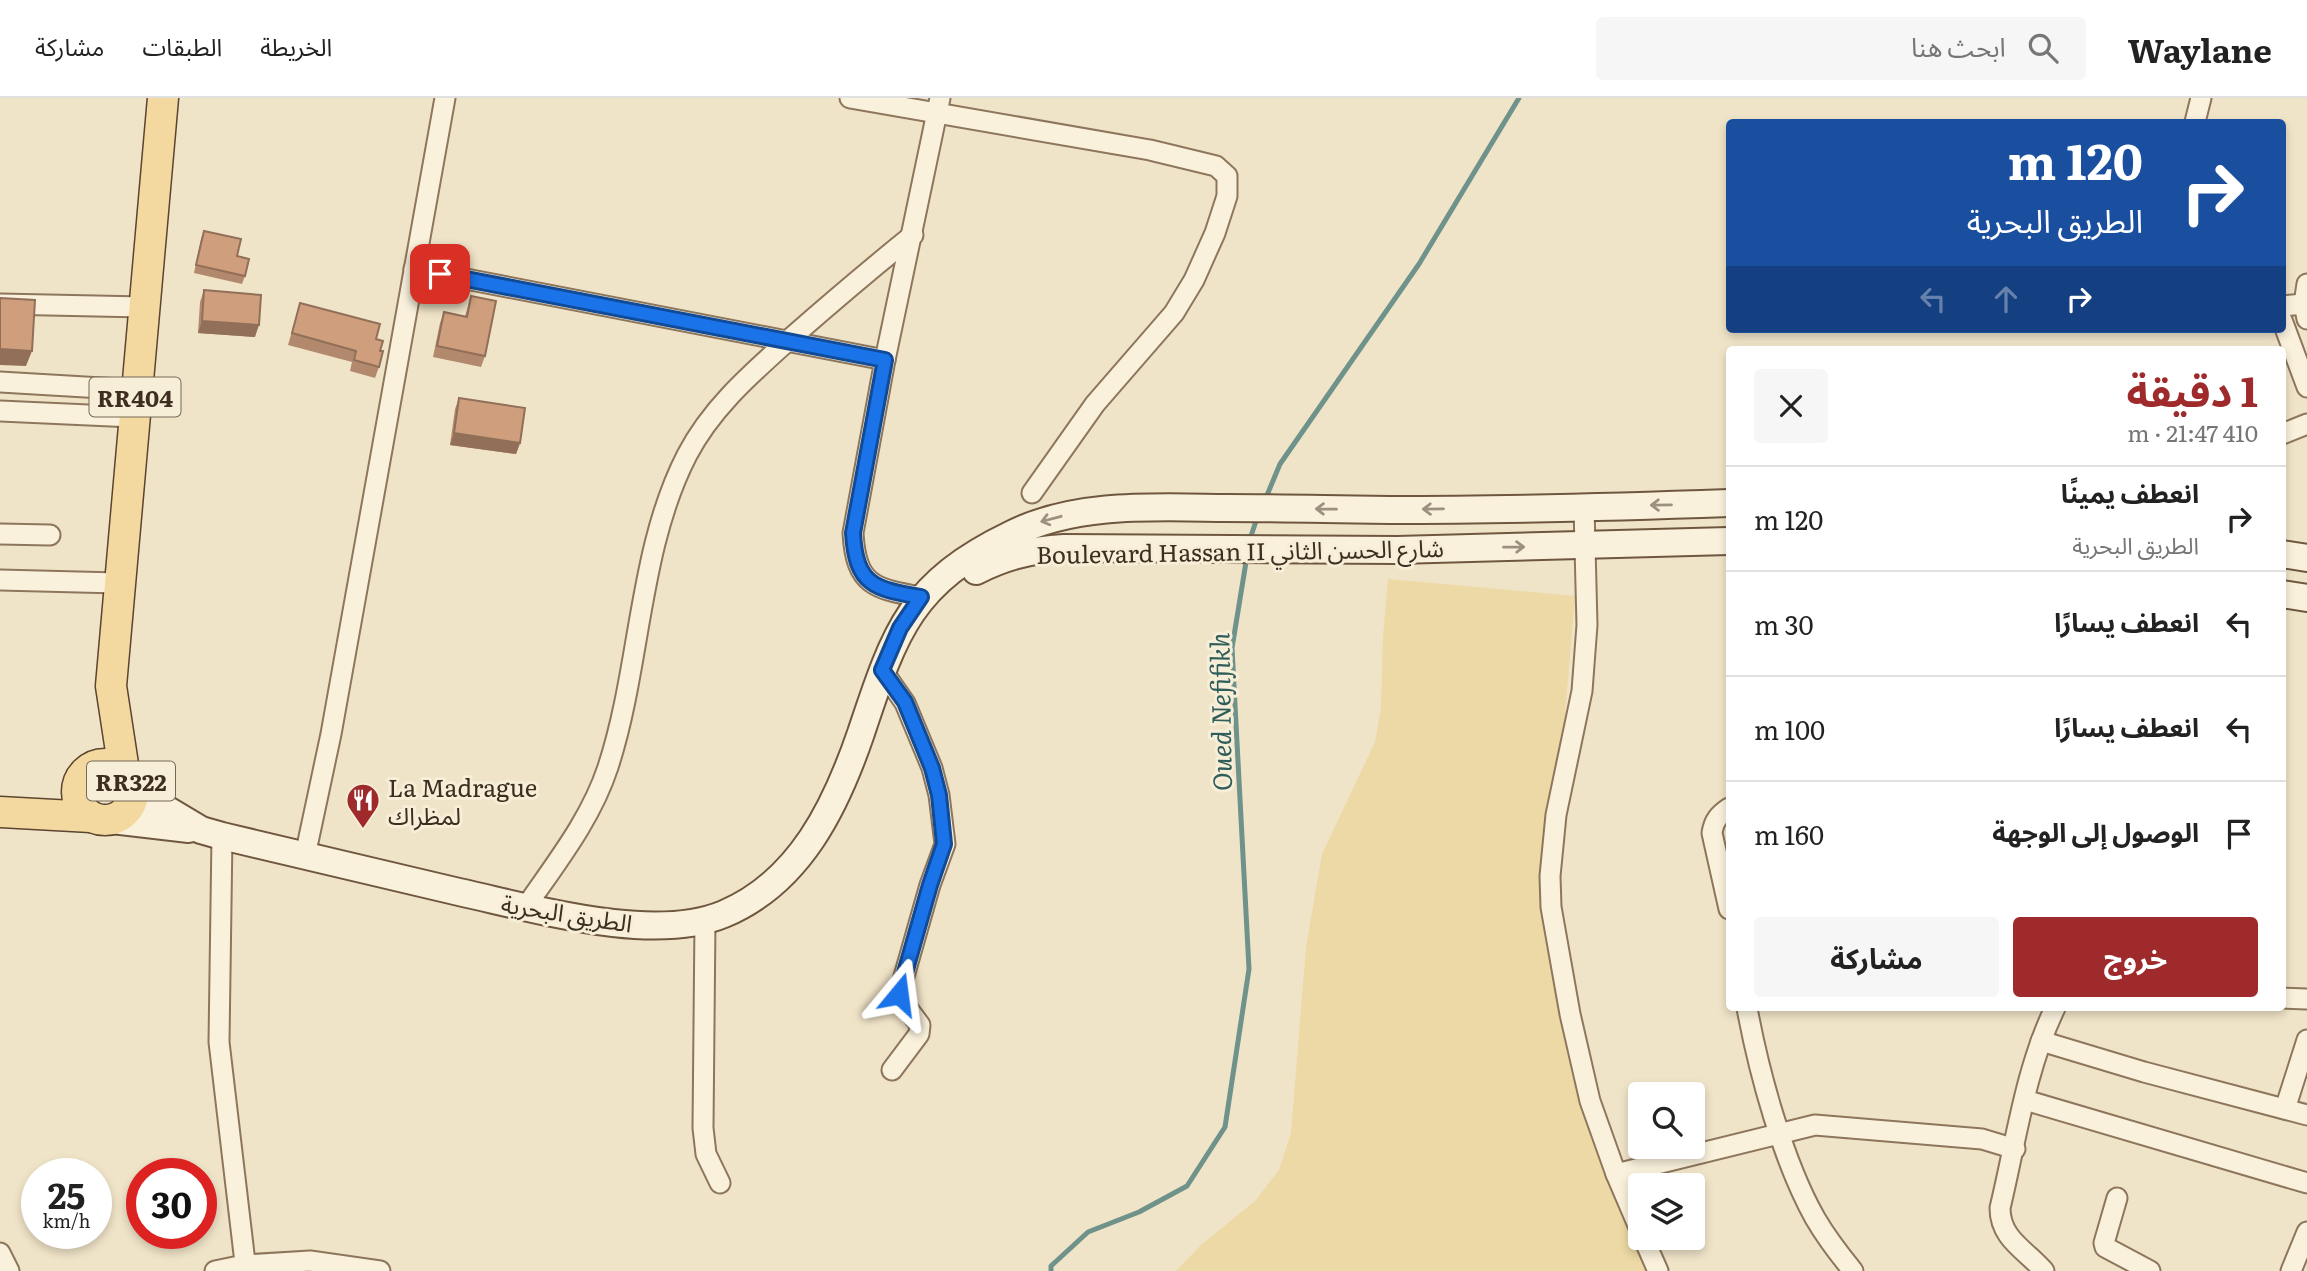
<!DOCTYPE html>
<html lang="ar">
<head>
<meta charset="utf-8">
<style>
	body { margin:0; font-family:Literata,"Noto Sans Arabic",serif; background:#f6f6f6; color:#222; direction:rtl; height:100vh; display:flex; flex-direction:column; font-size:26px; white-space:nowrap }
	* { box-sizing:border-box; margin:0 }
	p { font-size:23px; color:#767676 }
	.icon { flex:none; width:38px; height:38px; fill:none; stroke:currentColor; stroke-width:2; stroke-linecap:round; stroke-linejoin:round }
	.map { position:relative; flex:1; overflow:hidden; direction:ltr }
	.drawer { position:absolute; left:1726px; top:248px; width:560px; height:665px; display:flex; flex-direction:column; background:#fff; border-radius:7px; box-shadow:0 4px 10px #0003; direction:rtl }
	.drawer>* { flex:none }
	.banner { position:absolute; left:1726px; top:21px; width:560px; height:214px; border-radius:7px; box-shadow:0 4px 10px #0003; direction:rtl; background:#1a4fa0; color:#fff; overflow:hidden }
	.buttons { position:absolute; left:1628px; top:984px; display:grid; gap:14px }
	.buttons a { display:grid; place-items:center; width:77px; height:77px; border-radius:7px; background:#fff; box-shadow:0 4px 10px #0003; font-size:35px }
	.speed { position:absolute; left:21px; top:1060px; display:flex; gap:14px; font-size:35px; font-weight:700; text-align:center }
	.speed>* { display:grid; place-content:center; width:91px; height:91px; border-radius:50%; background:#fff; box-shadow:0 4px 10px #0003; line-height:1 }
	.speed small { font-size:18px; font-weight:400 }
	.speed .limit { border:10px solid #d22; background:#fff; color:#111 }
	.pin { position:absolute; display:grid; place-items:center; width:60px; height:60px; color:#fff; margin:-30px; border-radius:14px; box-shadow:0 4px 10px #0006 }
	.me { position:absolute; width:77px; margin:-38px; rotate:16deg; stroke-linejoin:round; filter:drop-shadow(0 0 5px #0008) }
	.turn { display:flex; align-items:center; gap:24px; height:147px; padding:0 28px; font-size:32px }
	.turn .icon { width:91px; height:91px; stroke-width:2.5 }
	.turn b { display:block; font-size:49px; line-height:60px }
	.lanes { display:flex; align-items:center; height:66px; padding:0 28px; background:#0003; justify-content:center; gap:35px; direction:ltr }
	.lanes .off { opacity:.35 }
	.round { display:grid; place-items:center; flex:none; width:74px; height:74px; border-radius:7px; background:#f6f6f6 }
	.headline { display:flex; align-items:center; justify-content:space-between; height:119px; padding:0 28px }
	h1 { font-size:42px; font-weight:700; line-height:52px; color:#9e2a2b }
	.primary-button { display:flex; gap:14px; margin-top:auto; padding:14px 28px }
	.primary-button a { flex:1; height:80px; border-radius:7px; background:#9e2a2b; color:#fff; font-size:28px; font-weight:700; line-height:80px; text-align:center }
	.primary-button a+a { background:#f6f6f6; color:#222 }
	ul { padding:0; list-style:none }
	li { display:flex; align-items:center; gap:21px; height:105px; padding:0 28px; border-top:2px solid #e0e0e0 }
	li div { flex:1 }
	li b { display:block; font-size:26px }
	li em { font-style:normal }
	header { display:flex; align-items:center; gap:42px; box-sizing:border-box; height:98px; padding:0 35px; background:#fff; border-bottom:2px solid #e0e0e0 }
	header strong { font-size:33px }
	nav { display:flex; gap:38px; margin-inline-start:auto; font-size:24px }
	.search { width:490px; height:63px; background:#f6f6f6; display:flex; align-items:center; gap:18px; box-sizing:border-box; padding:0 24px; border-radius:7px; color:#767676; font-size:26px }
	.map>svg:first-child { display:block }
	.sand { fill:#ecd9a5 }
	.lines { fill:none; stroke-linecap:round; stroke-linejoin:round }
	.stream { stroke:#6f938a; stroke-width:5 }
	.street-casing { stroke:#8d765c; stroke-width:23 }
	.secondary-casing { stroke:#6f573f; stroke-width:30 }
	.primary-casing { stroke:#5b4430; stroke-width:33 }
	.street { stroke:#faf1dc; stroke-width:19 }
	.secondary { stroke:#faf1dc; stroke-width:26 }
	.primary { stroke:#f3d9a0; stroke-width:30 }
	.wall { fill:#b2896c }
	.shaded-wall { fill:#916f58 }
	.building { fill:#cf9f7d; stroke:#916f58; stroke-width:2 }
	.oneway { stroke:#9c907e }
	.route-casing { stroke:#114b97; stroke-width:18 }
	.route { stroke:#1a73e8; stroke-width:12 }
	.labels { text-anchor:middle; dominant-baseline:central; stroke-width:6; stroke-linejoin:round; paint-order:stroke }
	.shield { fill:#f7eed8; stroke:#756857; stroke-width:2 }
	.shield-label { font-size:23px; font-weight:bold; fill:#3d2e20 }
	.street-label { font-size:24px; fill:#3d2e20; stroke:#f7eed8 }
	.poi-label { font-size:24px; fill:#3d2e20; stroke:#f7eed8; text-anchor:start }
	.water-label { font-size:26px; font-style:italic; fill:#2f5d5a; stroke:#f7eed8 }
</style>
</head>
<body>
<header>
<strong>Waylane</strong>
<div class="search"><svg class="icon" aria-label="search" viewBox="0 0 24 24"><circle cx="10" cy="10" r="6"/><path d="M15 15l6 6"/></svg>ابحث هنا</div>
<nav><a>الخريطة</a><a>الطبقات</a><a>مشاركة</a></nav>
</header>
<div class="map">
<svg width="2307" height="1173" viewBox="0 0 2307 1173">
	<rect width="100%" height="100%" fill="#f0e4c8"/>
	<!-- sand -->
	<polygon class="sand" points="1388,481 1575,498 1546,844 1595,1028 1658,1173 1176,1173 1201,1147 1255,1103 1279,1072 1291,1035 1306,849 1322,756 1375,644 1381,610 1383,538"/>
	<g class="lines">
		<!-- stream -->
		<g class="stream">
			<polyline points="1265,402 1280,366 1419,166 1519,0"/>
			<polyline points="1249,444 1258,417"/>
			<polyline points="1051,1173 1051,1168 1088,1134 1139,1114 1187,1088 1225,1029 1249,871 1232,550 1247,458"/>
		</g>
		<defs>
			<g id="street">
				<polyline points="850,0 1150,52 1216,68 1227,78 1227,98 1215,135 1194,182 1174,215 1095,306 1032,395"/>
				<polyline points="2195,24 2201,0"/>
				<polyline points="414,171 885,262"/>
				<polyline points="2307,186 2304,206 2307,221"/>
				<polyline points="0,206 144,209"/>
				<polyline points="2282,208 2304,206"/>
				<polyline points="2282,222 2307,289"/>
				<polyline points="0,284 136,292"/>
				<polyline points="0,313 133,319"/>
				<polyline points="2282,336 2307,326"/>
				<polyline points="1584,409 1587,527 1582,593 1556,717 1550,778 1551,809 1570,916 1590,1003 1616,1076 1640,1132"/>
				<polyline points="0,436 50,437"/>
				<polyline points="0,482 118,485"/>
				<path d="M921 499C874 491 856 487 853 435L885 262 940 0"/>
				<polyline points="882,572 905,605 932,670 939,697 945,746 930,787 899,896 902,903 920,927 919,936 892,972"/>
				<path d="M1729 710C1719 717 1714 722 1712 735L1729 811"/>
				<polyline points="222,738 219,944 246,1173"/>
				<polyline points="305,758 331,636 445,0"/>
				<path d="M525 810C556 765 591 721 608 669 641 568 638 452 687 357 712 309 752 275 792 239 832 204 872 170 913 137"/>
				<polyline points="705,823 703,1030 706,1056 720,1085"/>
				<polyline points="2282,900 2307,901"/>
				<path d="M1747 910C1759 975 1783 1063 1815 1120 1826 1139 1839 1156 1853 1173"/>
				<polyline points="2041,943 2144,974 2307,1017"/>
				<polyline points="2025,1002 2307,1085"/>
				<polyline points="2285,1011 2307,942"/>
				<polyline points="1616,1076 1815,1027 1982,1041 2015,1051"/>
				<polyline points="2117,1100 2104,1145 2105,1149 2150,1173"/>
				<polyline points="1643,1139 1658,1173"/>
				<polyline points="0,1155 9,1173"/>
				<polyline points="215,1173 244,1167 310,1163 380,1173"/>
				<path d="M2044 1173C2026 1152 2000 1141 2000 1110 2016 1044 2025 972 2055 910"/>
				<polyline points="2291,1173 2307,1134"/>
			</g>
			<g id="secondary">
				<polyline points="2282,456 2307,460"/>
				<path d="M976 473C1006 458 1030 452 1064 450L1397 452 1729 443"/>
				<polyline points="2282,496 2307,500"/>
				<path d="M134 692 201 732 222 738C301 757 380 776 459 794 533 810 652 846 724 816 800 784 836 708 861 635 895 533 910 485 1012 436 1076 404 1155 409 1225 410 1280 410 1335 411 1390 412 1503 412 1616 409 1729 405"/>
				<polyline points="112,722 189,731"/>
			</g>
			<g id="primary">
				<circle cx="105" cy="694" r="28"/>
				<polyline points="124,673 111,588 163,0"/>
				<polyline points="0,714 91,719"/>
			</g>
		</defs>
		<!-- street casing -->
		<use href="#street" class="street-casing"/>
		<!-- secondary casing -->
		<use href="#secondary" class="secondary-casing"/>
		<!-- primary casing -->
		<use href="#primary" class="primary-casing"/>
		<!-- street -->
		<use href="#street" class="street"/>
		<!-- secondary -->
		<use href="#secondary" class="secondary"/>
		<!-- primary -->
		<use href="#primary" class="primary"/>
	</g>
	<!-- wall -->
	<g class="wall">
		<polygon points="204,133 237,158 245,178 242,186 194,175 201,141"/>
		<polygon points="204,192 255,239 198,235 200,204"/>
		<polygon points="471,198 485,258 481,269 433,259 440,225 444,214 465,218"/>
		<polygon points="300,205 376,241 380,253 379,269 375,280 350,273 352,264 288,247"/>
		<polygon points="459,300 520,345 516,356 450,347 455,311"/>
	</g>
	<!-- shaded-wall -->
	<g class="shaded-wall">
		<polygon points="202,223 259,227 255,239 198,235"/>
		<polygon points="0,251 32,253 26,268 0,267"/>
		<polygon points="454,335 520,345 516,356 450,347"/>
	</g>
	<!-- building -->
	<g class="building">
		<polygon points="204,133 241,141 237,158 249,161 245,178 196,167"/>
		<polygon points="204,192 261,197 259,227 202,223"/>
		<polygon points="471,198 496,203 485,258 437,248 444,214 467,219"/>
		<polygon points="0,200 35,202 32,253 0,251"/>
		<polygon points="300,205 380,226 376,241 383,243 380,253 383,253 379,269 354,262 356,253 292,235"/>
		<polygon points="459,300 525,310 520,345 454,335"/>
	</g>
	<!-- one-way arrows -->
	<defs><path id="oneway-shaft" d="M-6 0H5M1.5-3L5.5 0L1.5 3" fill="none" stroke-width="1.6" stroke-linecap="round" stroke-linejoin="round" transform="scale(1.75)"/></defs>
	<g class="oneway">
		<use href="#oneway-shaft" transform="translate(1661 407) rotate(179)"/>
		<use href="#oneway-shaft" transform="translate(1326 411) rotate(-179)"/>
		<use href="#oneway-shaft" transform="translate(1433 411) rotate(179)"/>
		<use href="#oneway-shaft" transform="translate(1051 421) rotate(165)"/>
		<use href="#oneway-shaft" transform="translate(1514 449) rotate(-1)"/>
	</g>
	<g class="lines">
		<defs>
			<path id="route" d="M440 176 885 262 853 435C856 487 874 491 921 499L900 530 882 572 905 604 932 670 939 697 944 746 930 787 899 896"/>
		</defs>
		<!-- route casing -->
		<use href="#route" class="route-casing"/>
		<!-- route -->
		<use href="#route" class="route"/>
	</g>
	<!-- icons -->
	<defs>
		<symbol id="restaurant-pin" viewBox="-11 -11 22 30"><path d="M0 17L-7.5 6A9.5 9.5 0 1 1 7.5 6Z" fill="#9e2a2b" stroke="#f7eed8"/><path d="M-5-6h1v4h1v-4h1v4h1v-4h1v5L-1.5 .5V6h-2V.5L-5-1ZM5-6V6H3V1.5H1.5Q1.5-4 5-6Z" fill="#fff"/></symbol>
	</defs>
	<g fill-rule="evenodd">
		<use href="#restaurant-pin" x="344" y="683" width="38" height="52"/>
	</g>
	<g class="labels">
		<!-- shield labels -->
		<g class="shield">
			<rect x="89.5" y="279.5" width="91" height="39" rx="5"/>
			<rect x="87" y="663.5" width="88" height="39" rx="5"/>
		</g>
		<g class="shield-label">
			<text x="135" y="299">RR404</text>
			<text x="131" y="683">RR322</text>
		</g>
		<!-- street labels -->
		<g class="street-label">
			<text transform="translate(1240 452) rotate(-1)">Boulevard Hassan II شارع الحسن الثاني</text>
			<text transform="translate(567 814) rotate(9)">الطريق البحرية</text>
		</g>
		<!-- poi labels -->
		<g class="poi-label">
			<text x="388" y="688">La Madrague<tspan x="388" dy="28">لمظراك</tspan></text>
		</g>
		<!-- water labels -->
		<g class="water-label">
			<text transform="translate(1219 614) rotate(-91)">Oued Nefifikh</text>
		</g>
	</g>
</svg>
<div class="buttons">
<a><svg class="icon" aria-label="search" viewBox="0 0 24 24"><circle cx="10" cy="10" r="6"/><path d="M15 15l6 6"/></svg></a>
<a><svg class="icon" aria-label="layers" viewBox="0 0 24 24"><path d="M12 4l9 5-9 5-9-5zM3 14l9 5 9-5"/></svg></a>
</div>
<div class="speed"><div>25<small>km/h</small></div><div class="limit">30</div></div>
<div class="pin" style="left:440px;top:176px;background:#d93025"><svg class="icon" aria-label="arrive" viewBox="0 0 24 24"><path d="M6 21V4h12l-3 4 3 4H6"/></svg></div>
<svg class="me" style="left:899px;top:896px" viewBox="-20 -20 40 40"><path d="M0-17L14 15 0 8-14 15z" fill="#1a73e8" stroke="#fff" stroke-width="4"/></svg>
<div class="banner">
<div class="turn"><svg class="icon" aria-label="right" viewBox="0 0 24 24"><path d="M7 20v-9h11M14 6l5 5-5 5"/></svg><div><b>120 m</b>الطريق البحرية</div></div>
<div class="lanes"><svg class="icon off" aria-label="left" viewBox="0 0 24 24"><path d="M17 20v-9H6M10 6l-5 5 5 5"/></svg><svg class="icon off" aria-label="ahead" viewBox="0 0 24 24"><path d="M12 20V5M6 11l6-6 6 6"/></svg><svg class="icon" aria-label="right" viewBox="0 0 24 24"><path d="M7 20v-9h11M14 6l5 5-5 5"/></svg></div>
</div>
<section class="drawer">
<div class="headline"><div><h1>1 دقيقة</h1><p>410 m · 21:47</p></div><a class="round"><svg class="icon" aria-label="close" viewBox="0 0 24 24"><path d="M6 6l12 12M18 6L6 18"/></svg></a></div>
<ul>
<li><svg class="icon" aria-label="right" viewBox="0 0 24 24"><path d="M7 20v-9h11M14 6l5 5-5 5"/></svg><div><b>انعطف يمينًا</b><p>الطريق البحرية</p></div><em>120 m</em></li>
<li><svg class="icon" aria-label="left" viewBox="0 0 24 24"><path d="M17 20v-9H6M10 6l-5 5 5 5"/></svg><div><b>انعطف يسارًا</b></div><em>30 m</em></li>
<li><svg class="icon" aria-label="left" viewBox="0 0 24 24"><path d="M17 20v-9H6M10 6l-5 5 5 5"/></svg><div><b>انعطف يسارًا</b></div><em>100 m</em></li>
<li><svg class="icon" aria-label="arrive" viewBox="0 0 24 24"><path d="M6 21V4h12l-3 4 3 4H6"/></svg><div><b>الوصول إلى الوجهة</b></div><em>160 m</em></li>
</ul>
<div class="primary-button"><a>خروج</a><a>مشاركة</a></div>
</section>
</div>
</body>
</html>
